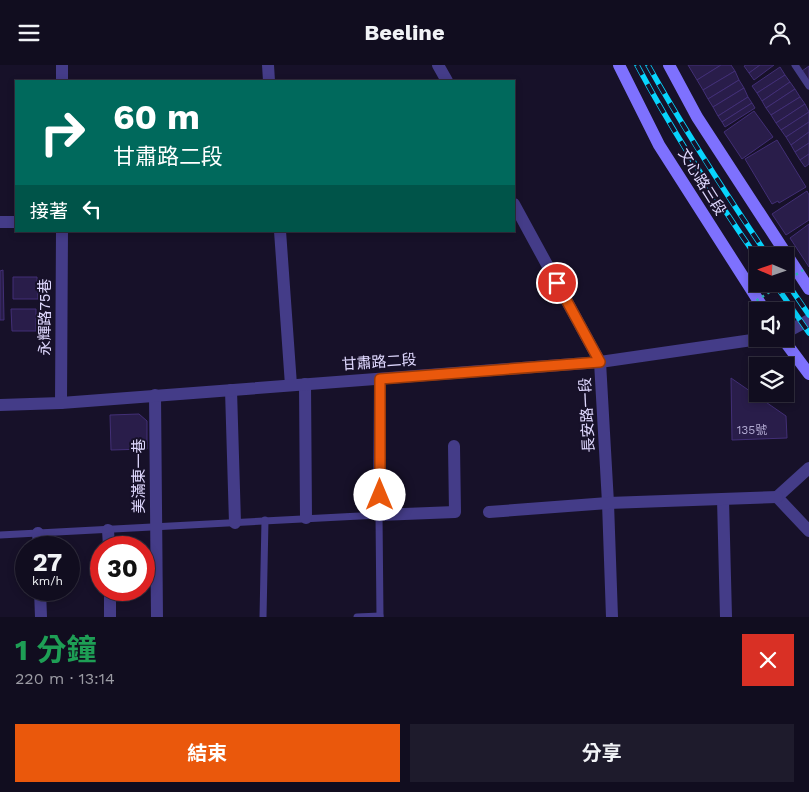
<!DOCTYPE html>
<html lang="zh-TW">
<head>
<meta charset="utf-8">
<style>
	body { margin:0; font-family:"Work Sans","Noto Sans TC",sans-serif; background:#1e1b2c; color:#f1f3f6; height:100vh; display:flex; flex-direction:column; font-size:19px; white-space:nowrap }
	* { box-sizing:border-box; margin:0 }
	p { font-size:16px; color:#9c9ca4 }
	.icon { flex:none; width:28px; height:28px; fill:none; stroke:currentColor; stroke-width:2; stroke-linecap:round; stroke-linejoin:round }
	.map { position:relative; height:552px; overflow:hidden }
	.panel { display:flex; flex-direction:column; background:#110d1f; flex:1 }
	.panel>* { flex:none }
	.guide { position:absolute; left:15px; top:15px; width:500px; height:152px; border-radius:0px; box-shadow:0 2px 8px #0003,0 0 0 1px #302d3d; background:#00695c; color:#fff; overflow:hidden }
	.needle { width:32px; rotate:272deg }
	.fabs { position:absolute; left:749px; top:182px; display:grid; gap:10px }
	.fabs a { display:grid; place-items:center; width:45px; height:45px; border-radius:0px; background:#110d1f; box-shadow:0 2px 8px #0003,0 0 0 1px #302d3d; font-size:25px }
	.speed { position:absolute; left:15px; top:471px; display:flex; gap:10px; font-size:25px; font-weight:700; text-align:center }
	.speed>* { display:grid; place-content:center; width:65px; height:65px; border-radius:50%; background:#110d1f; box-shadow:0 2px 8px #0003,0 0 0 1px #302d3d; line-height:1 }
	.speed small { font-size:12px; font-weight:400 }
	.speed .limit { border:8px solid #d22; background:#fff; color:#111 }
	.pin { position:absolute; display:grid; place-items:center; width:42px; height:42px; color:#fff; margin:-21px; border:2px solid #fff; border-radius:50%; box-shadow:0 1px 5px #0007 }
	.me { position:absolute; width:55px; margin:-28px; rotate:0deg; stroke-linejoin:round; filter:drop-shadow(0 0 4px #0008) }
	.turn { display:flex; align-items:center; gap:18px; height:105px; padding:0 15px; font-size:22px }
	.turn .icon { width:65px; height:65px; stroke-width:2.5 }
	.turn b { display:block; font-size:35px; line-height:42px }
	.then { display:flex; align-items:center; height:48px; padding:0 15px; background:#0003; gap:10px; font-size:19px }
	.round { display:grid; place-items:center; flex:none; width:52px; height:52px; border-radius:0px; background:#1e1b2c }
	.summary { display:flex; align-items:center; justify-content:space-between; height:85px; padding:0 15px }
	h1 { font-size:30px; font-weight:700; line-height:38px; color:#1e9e55 }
	.button { display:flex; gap:10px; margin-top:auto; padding:10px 15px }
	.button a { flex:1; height:58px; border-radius:0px; background:#ea580c; color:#fff; font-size:20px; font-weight:700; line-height:58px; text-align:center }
	.button a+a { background:#1e1b2c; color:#f1f3f6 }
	header { display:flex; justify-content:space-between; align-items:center; height:65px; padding:0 15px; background:#110d1f; font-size:22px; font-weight:700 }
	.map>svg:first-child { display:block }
	.building { fill:#291d4a; stroke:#422f76 }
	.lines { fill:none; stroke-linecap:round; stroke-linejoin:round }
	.service { stroke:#443c88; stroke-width:7 }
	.minor { stroke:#443c88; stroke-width:12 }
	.tertiary { stroke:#443c88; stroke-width:12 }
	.secondary { stroke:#7e71fe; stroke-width:12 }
	.rail-casing { stroke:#08d4fd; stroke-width:5.5 }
	.rail { stroke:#171129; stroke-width:4; stroke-dasharray:11; stroke-linecap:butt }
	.path-bridge { stroke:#31babb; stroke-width:2.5; stroke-dasharray:2.5 4; stroke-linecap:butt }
	.route-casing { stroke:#983908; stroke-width:12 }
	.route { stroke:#ea580c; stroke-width:9 }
	.labels { text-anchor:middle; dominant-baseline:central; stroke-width:4; stroke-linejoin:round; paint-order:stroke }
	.number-label { font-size:12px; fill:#b2aad2 }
	.street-label { font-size:15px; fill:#e0d9ff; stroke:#171129 }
</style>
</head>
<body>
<header><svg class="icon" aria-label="menu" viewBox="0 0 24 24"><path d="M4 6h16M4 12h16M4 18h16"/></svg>Beeline<svg class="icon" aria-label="person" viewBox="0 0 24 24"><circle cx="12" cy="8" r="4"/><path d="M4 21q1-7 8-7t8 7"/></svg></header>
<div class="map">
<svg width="809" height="552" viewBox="0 0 809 552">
	<rect width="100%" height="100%" fill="#171129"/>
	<!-- building -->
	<g class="building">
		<polygon points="688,0 721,0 697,15"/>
		<polygon points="721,0 731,0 735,6 703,25 697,15"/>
		<polygon points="746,0 760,0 749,8 744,1"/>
		<polygon points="760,0 774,0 754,15 749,8"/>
		<polygon points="809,1 809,16 802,6"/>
		<polygon points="780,2 785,10 757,28 752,21"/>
		<polygon points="735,6 739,15 708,34 703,25"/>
		<polygon points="785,10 790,17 762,36 757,28"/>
		<polygon points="739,15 744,23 713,42 708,34"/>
		<polygon points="790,17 795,24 766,43 762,36"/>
		<polygon points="744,23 748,32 718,51 713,42"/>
		<polygon points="795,24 800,32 771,50 766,43"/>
		<polygon points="748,32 752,38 722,57 718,51"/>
		<polygon points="800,32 805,39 776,58 771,50"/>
		<polygon points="752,38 755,43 725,62 722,57"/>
		<polygon points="805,39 809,47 781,65 776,58"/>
		<polygon points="754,46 773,72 742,94 724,67"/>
		<polygon points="809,47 809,57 786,72 781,65"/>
		<polygon points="809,57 809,67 791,80 786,72"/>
		<polygon points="809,67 809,78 795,87 791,80"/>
		<polygon points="777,75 806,122 779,138 778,136 772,139 745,94"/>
		<polygon points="809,78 809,89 800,95 795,87"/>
		<polygon points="809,89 809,99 805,102 800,95"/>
		<polygon points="807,126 809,130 809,155 786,170 772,149"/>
		<polygon points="809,159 809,202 790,173"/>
		<polygon points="3,205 4,255 0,255 0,206"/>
		<polygon points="13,212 37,212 38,234 13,234"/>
		<polygon points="11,244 36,244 36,266 12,266"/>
		<polygon points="731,313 786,351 787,373 732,375"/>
		<polygon points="139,349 147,356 147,384 111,385 110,350"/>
	</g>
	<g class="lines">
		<!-- service -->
		<g class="service">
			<polyline points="795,0 809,21"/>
			<polyline points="0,470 379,450 380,552"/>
			<polyline points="263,552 265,455"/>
			<polyline points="357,552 380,551"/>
		</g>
		<!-- minor -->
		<g class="minor">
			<polyline points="268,0 269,16"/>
			<polyline points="438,0 447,16"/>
			<polyline points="62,16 62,0"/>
			<polyline points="514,139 600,297 608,438 612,552"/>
			<polyline points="0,157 16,157"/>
			<polyline points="280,166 291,320"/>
			<polyline points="380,314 379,450 455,447 454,381"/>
			<polyline points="305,319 306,453"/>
			<polyline points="231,325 235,458"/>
			<polyline points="155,330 157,552"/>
			<polyline points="61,338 62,166"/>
			<polyline points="777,432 809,466"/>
			<polyline points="777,432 809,403"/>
			<polyline points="723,434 726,552"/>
			<polyline points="489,447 608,438 777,432"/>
			<polyline points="108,465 109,482"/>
			<polyline points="38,468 39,482"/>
			<polyline points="40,525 41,552"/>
			<polyline points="110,525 110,552"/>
		</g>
		<!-- tertiary -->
		<g class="tertiary">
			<polyline points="785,268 809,255"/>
			<polyline points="0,340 61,338 600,297 759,274"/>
		</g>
		<!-- secondary -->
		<g class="secondary">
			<polyline points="619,0 659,80 765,246"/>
			<polyline points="669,0 697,52 809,224"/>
			<polyline points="783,274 809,309"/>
		</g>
		<defs>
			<g id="rail">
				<path d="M637 0C673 67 714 131 758 194"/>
				<path d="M648 0C685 66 726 129 768 191"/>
				<polyline points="785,215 809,250"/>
				<polyline points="775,219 809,268"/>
			</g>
		</defs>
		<!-- rail casing -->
		<use href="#rail" class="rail-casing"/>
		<!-- rail -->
		<use href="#rail" class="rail"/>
		<!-- path-bridge -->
		<g class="path-bridge">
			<polyline points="785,217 803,205"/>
			<polyline points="751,239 782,219"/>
		</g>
	</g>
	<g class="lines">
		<defs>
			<polyline id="route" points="380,430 380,314 600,297 557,218"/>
		</defs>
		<!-- route casing -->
		<use href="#route" class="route-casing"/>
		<!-- route -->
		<use href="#route" class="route"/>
	</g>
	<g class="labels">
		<!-- number labels -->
		<g class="number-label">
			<text x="752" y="365">135號</text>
		</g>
		<!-- street labels -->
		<g class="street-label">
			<text transform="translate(702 117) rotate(58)">文心路三段</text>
			<text transform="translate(45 252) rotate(-90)">永輝路75巷</text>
			<text transform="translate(379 297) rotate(-4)">甘肅路二段</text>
			<text transform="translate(587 350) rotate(-93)">長安路一段</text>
			<text transform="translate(139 411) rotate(-90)">美滿東一巷</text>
		</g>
	</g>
</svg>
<div class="fabs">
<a><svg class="needle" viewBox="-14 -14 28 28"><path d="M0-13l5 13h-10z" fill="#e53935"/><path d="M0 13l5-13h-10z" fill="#9c9ca4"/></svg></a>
<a><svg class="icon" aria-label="sound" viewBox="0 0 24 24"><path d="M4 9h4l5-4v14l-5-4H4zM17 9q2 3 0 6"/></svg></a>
<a><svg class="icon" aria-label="layers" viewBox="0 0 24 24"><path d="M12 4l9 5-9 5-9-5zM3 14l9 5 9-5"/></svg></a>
</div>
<div class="speed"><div>27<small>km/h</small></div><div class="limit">30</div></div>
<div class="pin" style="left:557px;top:218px;background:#d93025"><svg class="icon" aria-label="arrive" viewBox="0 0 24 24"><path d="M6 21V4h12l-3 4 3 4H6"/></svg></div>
<svg class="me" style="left:380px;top:430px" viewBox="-20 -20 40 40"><circle r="19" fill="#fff"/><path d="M0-13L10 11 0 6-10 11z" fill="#ea580c"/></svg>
<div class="guide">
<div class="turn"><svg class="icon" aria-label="right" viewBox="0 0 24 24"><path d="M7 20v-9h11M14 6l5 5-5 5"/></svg><div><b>60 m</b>甘肅路二段</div></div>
<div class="then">接著<svg class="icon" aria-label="left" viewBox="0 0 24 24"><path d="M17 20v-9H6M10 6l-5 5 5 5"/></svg></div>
</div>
</div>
<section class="panel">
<div class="summary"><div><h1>1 分鐘</h1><p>220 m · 13:14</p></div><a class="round" style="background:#d93025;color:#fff"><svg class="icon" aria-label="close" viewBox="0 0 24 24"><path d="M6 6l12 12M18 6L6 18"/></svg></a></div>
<div class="button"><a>結束</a><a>分享</a></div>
</section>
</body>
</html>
